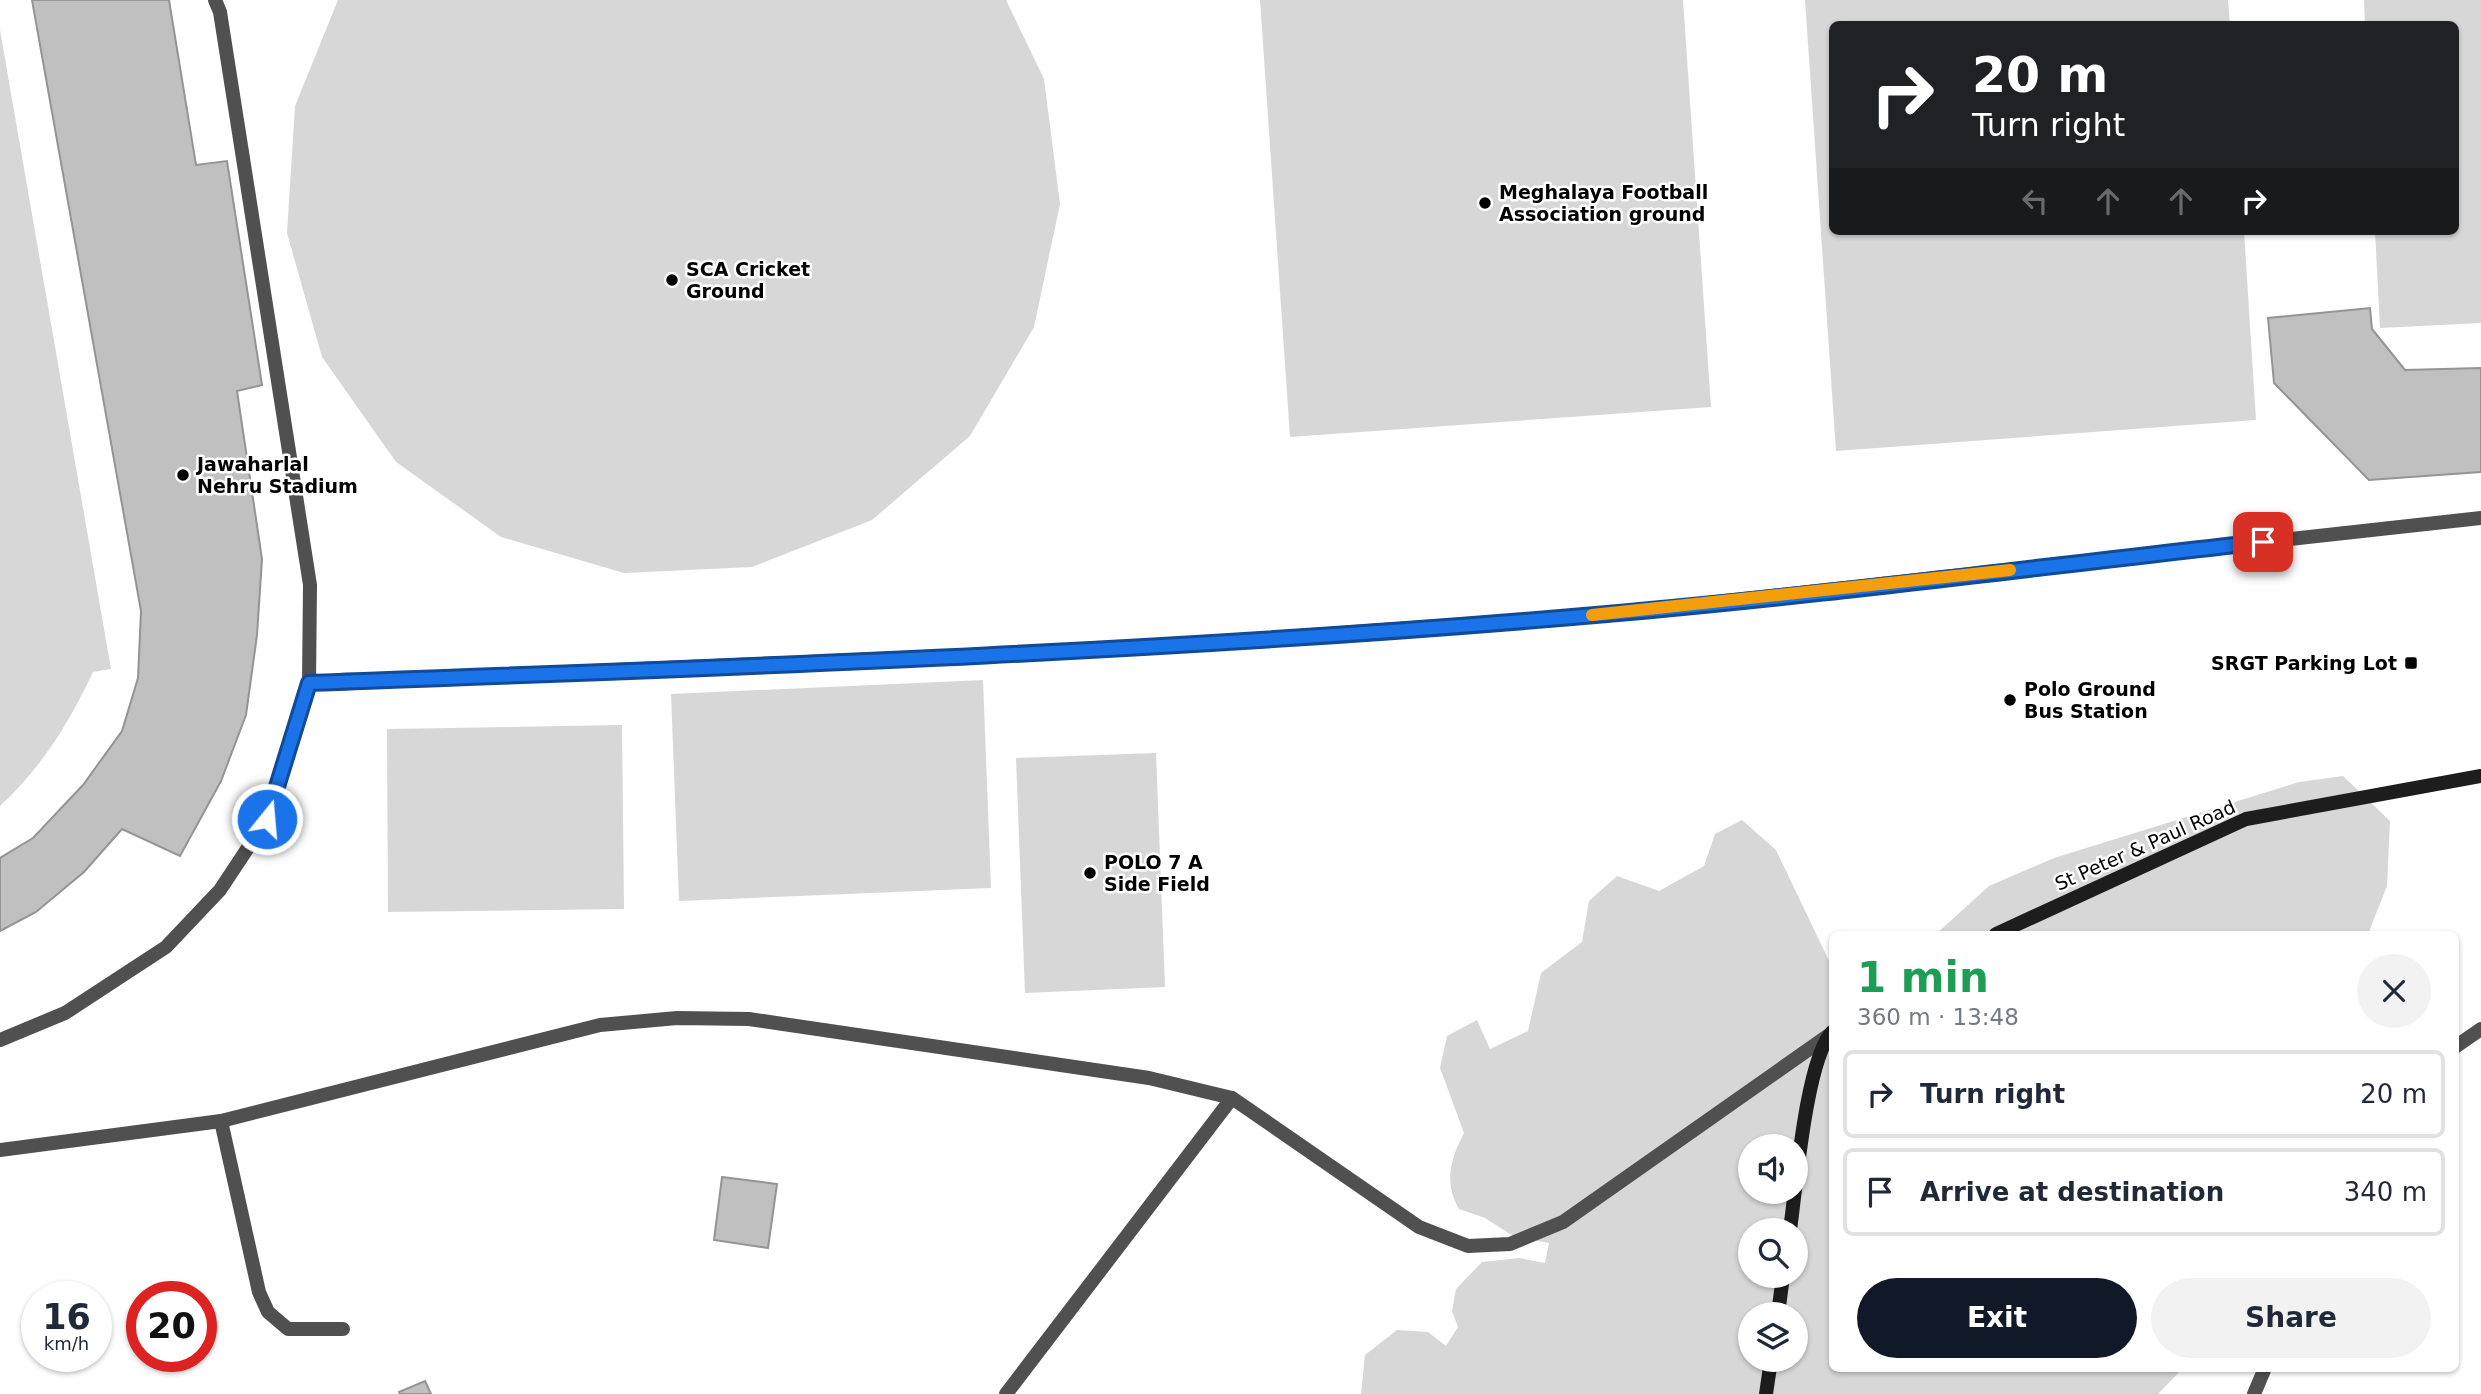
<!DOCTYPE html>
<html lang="en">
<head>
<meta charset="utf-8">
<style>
	body { margin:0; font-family:"DejaVu Sans",sans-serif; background:#f2f2f3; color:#1f2937; height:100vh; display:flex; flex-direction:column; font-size:26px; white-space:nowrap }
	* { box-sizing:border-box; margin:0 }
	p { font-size:23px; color:#747a83 }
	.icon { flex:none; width:38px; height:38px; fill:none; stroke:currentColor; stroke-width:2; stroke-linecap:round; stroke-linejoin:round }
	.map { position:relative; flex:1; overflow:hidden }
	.sheet { position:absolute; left:1829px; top:931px; width:630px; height:441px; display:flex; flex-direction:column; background:#fff; border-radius:10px; box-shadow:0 2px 5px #0004 }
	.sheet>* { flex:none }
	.hud { position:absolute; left:1829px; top:21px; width:630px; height:214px; border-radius:10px; box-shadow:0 2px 5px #0004; background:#202124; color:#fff; overflow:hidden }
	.buttons { position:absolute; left:1738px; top:1134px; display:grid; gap:14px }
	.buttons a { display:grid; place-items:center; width:70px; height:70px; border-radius:50%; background:#fff; box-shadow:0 2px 5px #0004; font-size:35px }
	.speed { position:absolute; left:21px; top:1281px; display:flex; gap:14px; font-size:35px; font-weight:700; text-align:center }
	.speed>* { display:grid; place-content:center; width:91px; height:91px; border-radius:50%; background:#fff; box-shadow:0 2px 5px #0004; line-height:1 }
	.speed small { font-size:18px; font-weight:400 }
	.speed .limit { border:10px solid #d22; background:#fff; color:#111 }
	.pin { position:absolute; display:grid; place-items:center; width:60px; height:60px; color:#fff; margin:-30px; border-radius:14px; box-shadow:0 4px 10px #0006 }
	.me { position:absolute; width:77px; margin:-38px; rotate:17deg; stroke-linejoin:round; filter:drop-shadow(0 0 5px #0008) }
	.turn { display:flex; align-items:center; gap:24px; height:147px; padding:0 28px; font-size:32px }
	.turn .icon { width:91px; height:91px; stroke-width:2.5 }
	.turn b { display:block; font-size:49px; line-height:60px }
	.lanes { display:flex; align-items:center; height:66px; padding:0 28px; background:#0003; justify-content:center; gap:35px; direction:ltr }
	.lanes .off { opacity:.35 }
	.round { display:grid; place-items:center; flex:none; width:74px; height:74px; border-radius:37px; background:#f2f2f3 }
	.head { display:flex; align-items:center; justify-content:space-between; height:119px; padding:0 28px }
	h1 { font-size:42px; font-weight:700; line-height:52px; color:#1e9e55 }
	.action { display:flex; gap:14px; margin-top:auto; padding:14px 28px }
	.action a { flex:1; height:80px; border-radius:42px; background:#111827; color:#fff; font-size:28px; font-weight:700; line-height:80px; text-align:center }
	.action a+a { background:#f2f2f3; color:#1f2937 }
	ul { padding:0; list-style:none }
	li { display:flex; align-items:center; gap:21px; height:88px; margin:0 14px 10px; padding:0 14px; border:4px solid #e0e1e3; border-radius:10px }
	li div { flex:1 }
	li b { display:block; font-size:26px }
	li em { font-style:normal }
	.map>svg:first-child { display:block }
	.green { fill:#d7d7d7; fill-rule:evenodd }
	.building { fill:#c0c0c0; stroke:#949494; stroke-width:2 }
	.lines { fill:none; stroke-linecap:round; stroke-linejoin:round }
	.lane { stroke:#505050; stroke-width:14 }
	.street { stroke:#505050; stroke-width:14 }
	.secondary { stroke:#1d1d1d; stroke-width:14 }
	.route-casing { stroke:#114b97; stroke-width:18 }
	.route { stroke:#1a73e8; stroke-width:12 }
	.slow { stroke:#f59e0b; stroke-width:12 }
	.poi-dot { fill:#000; stroke:#fff; stroke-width:2.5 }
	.labels { text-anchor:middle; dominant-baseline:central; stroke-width:5; stroke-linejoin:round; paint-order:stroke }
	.poi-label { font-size:19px; font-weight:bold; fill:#000; stroke:#fff; text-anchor:start }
	.street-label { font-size:19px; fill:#000; stroke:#fff }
</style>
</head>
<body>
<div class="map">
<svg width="2481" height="1394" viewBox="0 0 2481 1394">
	<rect width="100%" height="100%" fill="#fff"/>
	<!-- green -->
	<g class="green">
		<polygon points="338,0 1006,0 1044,79 1060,204 1034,327 970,436 872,520 752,567 624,573 501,537 396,462 322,357 287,233 295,106"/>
		<polygon points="1260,0 1683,0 1711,407 1290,437"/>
		<polygon points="1805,0 2228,0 2230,24 1832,24 1832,231 2244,231 2256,420 1836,451"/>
		<polygon points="2364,0 2481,0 2481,323 2380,328 2375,231 2455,231 2455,24 2365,24"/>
		<path d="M0 30 111 669 93 672C69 723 42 767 0 806Z"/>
		<polygon points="983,680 991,888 679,901 671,694"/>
		<polygon points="622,725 624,909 388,912 387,729"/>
		<polygon points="1156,753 1165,987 1025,993 1016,758"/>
		<polygon points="2343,776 2390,821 2387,886 2368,934 1936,934 1989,886 2054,858 2299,782"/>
		<path d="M1742 820 1776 850 1832 967V1368L2182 1369 2158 1394H1361L1365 1355 1397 1330 1428 1332 1446 1346 1458 1327 1452 1311 1456 1289 1482 1262 1519 1258 1545 1263 1549 1243 1513 1236 1485 1218 1459 1209C1444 1182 1450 1160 1464 1133L1440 1068 1447 1036 1477 1020 1490 1049 1528 1031 1541 973 1582 942 1589 901 1617 876 1659 891 1704 866 1715 834ZM1750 1146H1796V1192H1750ZM1750 1230H1796V1276H1750ZM1750 1314H1796V1360H1750Z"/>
	</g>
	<!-- building -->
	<g class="building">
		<polygon points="32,0 169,0 196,165 227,161 262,385 237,391 262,559 257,635 246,715 221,781 180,856 122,829 84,872 36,912 0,931 0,858 33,838 83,785 122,731 138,678 141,611"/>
		<polygon points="2370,308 2372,329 2405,370 2481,368 2481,472 2369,480 2274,383 2268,318"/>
		<polygon points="722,1177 777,1184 768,1248 714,1240"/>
		<polygon points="425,1381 431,1394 400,1394 399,1392"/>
	</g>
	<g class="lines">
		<!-- lane -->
		<g class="lane">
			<polyline points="309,683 1115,649 1608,614 2481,518"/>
			<polyline points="0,1040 65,1013 166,947 220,890 267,819 309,683 310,585 220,12 215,0"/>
		</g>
		<!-- street -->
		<g class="street">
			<polyline points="2455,1047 2481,1029"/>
			<polyline points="221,1121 259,1292 268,1312 288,1329 343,1329"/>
			<polyline points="0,1150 221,1121 600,1025 677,1018 749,1019 1149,1078 1232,1098 1419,1227 1468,1246 1510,1244 1563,1222 1829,1035"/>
			<polyline points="1006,1394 1232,1098"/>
			<polyline points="2254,1394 2265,1368"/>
		</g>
		<!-- secondary -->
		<g class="secondary">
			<polyline points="1996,934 2246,819 2481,776"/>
			<path d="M1790 1230C1796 1188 1806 1060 1832 1032"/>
			<polyline points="1778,1314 1783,1276"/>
			<polyline points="1766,1394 1771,1360"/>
		</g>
	</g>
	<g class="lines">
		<defs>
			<path id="route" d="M267 819 309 683C742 667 1175 652 1607 614 1826 595 2044 566 2263 542"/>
		</defs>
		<!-- route casing -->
		<use href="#route" class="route-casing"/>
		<!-- route -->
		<use href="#route" class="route"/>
		<!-- slow -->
		<polyline class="slow" points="1592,615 2010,570"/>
	</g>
	<!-- markers -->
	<g class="poi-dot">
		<circle cx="1485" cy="203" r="7"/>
		<circle cx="672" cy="280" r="7"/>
		<circle cx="183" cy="475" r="7"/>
		<rect x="2404" y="656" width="14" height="14" rx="3.5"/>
		<circle cx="2010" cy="700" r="7"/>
		<circle cx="1090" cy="873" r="7"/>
	</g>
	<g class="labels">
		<!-- poi labels -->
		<g class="poi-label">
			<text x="1499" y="192">Meghalaya Football<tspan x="1499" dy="22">Association ground</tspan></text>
			<text x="686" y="269">SCA Cricket<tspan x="686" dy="22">Ground</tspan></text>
			<text x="197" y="464">Jawaharlal<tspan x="197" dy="22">Nehru Stadium</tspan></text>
			<text x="2397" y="663" text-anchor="end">SRGT Parking Lot</text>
			<text x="2024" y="689">Polo Ground<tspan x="2024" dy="22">Bus Station</tspan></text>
			<text x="1104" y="862">POLO 7 A<tspan x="1104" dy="22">Side Field</tspan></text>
		</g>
		<!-- street labels -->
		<g class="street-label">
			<text transform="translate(2145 845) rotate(-24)">St Peter &amp; Paul Road</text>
		</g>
	</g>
</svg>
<div class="buttons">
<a><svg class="icon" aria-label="sound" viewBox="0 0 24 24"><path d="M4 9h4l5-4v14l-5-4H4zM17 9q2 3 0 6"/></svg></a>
<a><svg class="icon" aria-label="search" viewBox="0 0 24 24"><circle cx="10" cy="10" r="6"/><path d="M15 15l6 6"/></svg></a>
<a><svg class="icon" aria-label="layers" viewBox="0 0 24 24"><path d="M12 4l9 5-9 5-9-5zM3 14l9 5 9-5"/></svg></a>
</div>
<div class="speed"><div>16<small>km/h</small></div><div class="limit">20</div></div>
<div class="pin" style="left:2263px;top:542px;background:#d93025"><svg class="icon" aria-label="arrive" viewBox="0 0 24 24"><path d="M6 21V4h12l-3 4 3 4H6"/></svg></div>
<svg class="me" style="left:267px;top:819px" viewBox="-20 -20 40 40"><circle r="17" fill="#1a73e8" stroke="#fff" stroke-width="3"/><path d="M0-11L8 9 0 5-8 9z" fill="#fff"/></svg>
<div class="hud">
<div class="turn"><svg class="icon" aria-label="right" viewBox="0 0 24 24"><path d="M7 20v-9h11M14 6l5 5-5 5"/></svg><div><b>20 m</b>Turn right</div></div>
<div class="lanes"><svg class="icon off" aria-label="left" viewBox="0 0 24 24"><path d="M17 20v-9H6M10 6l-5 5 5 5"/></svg><svg class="icon off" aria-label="ahead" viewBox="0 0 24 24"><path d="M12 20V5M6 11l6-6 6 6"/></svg><svg class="icon off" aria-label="ahead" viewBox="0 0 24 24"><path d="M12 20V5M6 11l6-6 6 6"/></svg><svg class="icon" aria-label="right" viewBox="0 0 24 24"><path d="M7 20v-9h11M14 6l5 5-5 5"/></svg></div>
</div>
<section class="sheet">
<div class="head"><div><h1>1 min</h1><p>360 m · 13:48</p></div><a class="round"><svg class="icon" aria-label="close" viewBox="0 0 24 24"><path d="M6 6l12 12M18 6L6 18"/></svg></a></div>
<ul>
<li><svg class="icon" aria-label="right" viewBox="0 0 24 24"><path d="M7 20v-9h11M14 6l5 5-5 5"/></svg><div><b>Turn right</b></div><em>20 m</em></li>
<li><svg class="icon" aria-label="arrive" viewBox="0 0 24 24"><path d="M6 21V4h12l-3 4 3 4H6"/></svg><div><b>Arrive at destination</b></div><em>340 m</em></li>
</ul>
<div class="action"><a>Exit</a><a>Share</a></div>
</section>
</div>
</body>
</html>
